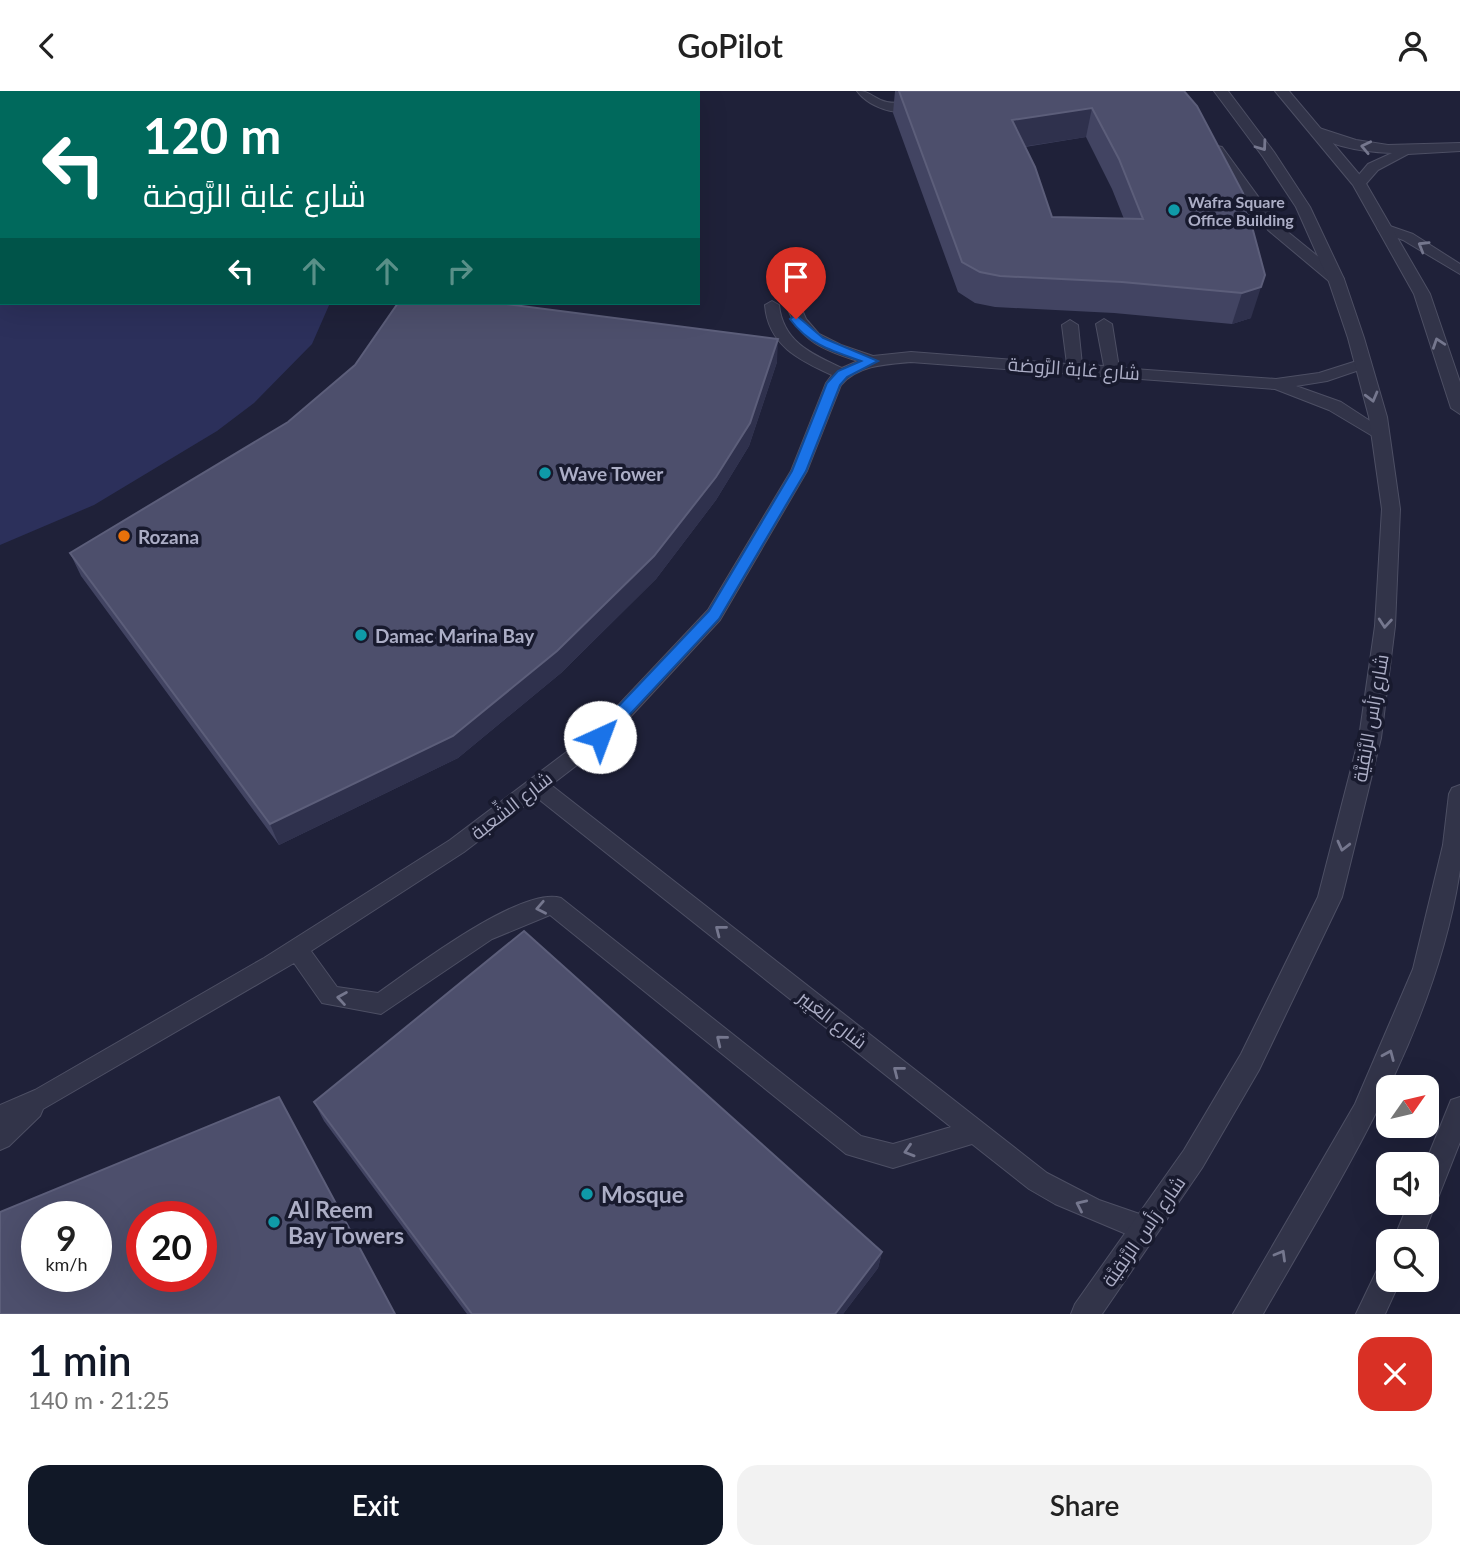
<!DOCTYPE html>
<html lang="en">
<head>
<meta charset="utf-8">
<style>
	body { margin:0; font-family:Lato,Cairo,sans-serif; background:#f2f2f2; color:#222; height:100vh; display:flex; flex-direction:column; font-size:26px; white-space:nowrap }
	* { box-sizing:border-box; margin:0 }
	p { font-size:23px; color:#767676 }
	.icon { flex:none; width:38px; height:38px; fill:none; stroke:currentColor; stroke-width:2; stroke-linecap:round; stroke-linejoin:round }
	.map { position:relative; height:1223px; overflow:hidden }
	.drawer { display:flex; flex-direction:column; background:#fff; flex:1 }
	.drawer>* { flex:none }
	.banner { position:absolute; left:0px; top:0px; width:700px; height:214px; box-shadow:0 7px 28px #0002; background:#00695c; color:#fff; overflow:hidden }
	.needle { width:46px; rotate:56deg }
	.tools { position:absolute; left:1376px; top:984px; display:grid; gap:14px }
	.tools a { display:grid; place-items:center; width:63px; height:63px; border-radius:14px; background:#fff; box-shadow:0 7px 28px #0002; font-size:35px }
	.speed { position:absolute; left:21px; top:1110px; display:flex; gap:14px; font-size:35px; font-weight:700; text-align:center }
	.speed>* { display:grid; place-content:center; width:91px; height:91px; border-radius:50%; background:#fff; box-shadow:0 7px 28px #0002; line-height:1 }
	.speed small { font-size:18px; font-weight:400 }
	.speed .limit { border:10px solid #d22; background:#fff; color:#111 }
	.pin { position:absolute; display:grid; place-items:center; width:60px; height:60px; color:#fff; margin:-72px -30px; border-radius:50% 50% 50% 0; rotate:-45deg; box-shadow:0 0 7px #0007 }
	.pin .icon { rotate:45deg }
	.me { position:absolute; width:77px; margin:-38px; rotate:43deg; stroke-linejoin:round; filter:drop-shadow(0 0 5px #0008) }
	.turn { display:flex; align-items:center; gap:24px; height:147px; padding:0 28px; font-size:32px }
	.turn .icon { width:91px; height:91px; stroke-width:2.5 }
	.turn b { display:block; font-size:49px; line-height:60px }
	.lanes { display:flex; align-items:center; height:66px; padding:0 28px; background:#0003; justify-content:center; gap:35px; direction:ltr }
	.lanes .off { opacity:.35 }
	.round { display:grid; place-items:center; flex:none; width:74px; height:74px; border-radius:21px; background:#f2f2f2 }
	.head { display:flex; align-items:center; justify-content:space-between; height:119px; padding:0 28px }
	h1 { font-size:42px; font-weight:600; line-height:52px; color:#111827 }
	.cta { display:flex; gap:14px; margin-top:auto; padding:14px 28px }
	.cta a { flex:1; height:80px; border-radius:21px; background:#111827; color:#fff; font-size:28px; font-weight:600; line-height:80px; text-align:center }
	.cta a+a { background:#f2f2f2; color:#222 }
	header { display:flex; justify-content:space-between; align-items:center; height:91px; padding:0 28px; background:#fff; font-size:32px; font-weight:600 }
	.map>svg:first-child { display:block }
	.water { fill:#2c305b }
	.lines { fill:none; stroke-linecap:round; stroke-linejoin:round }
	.service-casing { stroke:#4d4f64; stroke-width:2 }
	.minor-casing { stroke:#4d4f64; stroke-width:2 }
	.tertiary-casing { stroke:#4d4f64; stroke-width:2 }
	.service { fill:#323449; fill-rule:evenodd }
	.minor { fill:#323449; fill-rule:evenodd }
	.tertiary { fill:#323449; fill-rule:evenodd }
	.wall { fill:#424462; fill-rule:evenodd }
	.shaded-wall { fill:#2f314d }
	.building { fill:#4d4f6c; stroke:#5c5e7a; stroke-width:2; fill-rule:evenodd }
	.oneway { stroke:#75778e }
	.route { fill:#1a73e8; stroke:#114b97; stroke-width:2 }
	.culture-dot { fill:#0f9aa8; stroke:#181a2e; stroke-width:2.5 }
	.food-dot { fill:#e8710a; stroke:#181a2e; stroke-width:2.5 }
	.labels { text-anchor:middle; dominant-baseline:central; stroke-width:7; stroke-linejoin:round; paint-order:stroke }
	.far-poi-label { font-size:16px; font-weight:bold; fill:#acaec6; stroke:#181a2e; text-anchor:start }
	.street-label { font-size:19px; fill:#acaec6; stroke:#181a2e }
	.poi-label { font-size:19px; font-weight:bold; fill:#acaec6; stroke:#181a2e; text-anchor:start }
	.near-poi-label { font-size:23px; font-weight:bold; fill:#acaec6; stroke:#181a2e; text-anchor:start }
</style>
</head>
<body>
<header><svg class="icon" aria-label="back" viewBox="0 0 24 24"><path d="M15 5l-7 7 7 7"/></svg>GoPilot<svg class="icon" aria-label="person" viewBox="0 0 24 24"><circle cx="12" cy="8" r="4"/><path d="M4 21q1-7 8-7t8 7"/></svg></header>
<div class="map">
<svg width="1460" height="1223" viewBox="0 0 1460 1223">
	<rect width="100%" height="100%" fill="#1f2139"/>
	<!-- water -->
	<polygon class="water" points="0,0 312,2 2,2 2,212 330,212 312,253 254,312 217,340 94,414 0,454"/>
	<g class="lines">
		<defs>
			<g id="service">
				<path d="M857 0C872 0 873 8 887 11 899 14 916 8 925 15 906 29 870 18 857 0Z"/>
				<path d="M1319 37 1356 49 1388 54 1460 52V60L1408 63 1378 79 1364 95 1359 96 1352 92 1368 73 1392 62C1368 61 1331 57 1313 41Z"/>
				<polygon points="1384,133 1413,143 1460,173 1460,183 1403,149 1379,140 1377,137"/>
				<path d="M772 210 779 214C783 251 812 263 842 277L858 270C826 260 798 250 787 215L789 212H799L806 228 819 243 841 254 873 265 911 261 1067 273 1062 234 1070 229 1078 234 1082 274 1104 275 1096 233 1104 228 1112 233 1119 277 1276 288 1319 282 1363 268 1371 273 1368 276 1327 290 1296 295 1341 311 1387 341 1389 345 1381 350 1329 319 1275 298 911 271C887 273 858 274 841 294L807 380 720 529 607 651 551 694 1047 1082 1099 1109 1154 1128 1158 1137 1154 1146 1145 1150 1131 1145 1055 1113 1029 1098 972 1053 893 1077 846 1063 550 824 492 848 381 923 322 912 294 872 43 1018 40 1025 9 1055 0 1059V1014L35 999 264 867 450 749 593 641 708 519 791 380 826 292 832 284C799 269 768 254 765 214ZM536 706 951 1036 893 1053 861 1045 561 807C522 794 411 879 378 902L337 896 311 860 464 761Z"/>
			</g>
			<g id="minor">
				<polygon points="1217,55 1222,56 1278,133 1342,185 1344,188 1342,191 1330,191 1268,139 1210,59"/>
				<polygon points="1460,1006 1460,1051 1421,1150 1393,1150 1409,1111 1426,1111 1425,1073 1451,1009"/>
				<polygon points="1388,1173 1388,1188 1401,1188 1385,1223 1356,1223 1378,1177"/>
			</g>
			<g id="tertiary">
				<polygon points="1214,0 1228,0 1274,61 1310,116 1344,188 1364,247 1387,326 1400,418 1395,535 1381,647 1342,806 1259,979 1202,1077 1102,1223 1071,1223 1075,1213 1184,1059 1241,963 1318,806 1359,647 1375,535 1382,418 1369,326 1348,247 1328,188 1296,116 1263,66"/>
				<polygon points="1275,0 1289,0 1364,89 1430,203 1460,291 1460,323 1451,317 1414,203 1353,94"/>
				<path d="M1460 694C1460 722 1460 752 1460 779 1436 940 1342 1085 1263 1223H1233L1355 1013 1413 878 1443 754 1449 703 1452 697Z"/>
			</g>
		</defs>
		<!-- service casing -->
		<use href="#service" class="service-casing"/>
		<!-- minor casing -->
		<use href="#minor" class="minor-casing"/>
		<!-- tertiary casing -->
		<use href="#tertiary" class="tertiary-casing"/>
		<!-- service -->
		<use href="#service" class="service"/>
		<!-- minor -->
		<use href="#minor" class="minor"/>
		<!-- tertiary -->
		<use href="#tertiary" class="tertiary"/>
	</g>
	<!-- wall -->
	<g class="wall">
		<path d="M895 0H1184L1251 227 1232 233 1114 222 995 216 975 212 958 201 893 22ZM1086 46 1112 98 1124 128 1052 126 1025 56Z"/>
		<polygon points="777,271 749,355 716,409 656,488 561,582 458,667 279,754 81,485 70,462 288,331 355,274"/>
		<polygon points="314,1011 882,1161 878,1177 843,1223 467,1223 324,1030"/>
	</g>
	<!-- shaded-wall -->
	<g class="shaded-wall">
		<polygon points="1092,17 1086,46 1007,58 1012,29"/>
		<polygon points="1265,184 1251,227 1232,233 1242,202"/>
		<polygon points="778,248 777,271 749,355 716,409 656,488 561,582 458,667 279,754 270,733"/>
		<polygon points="882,1161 878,1177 843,1223 835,1223"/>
	</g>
	<!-- building -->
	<g class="building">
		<path d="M899 0H1184L1197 15 1243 102 1265 184 1261 196 1242 202 1122 191 1000 185 980 181 962 171ZM1092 17 1119 68 1143 128 1052 126 1035 76 1012 29Z"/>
		<polygon points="398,212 499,212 778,248 750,332 716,386 654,465 557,560 453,645 270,733 70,462 288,331 355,274"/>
		<polygon points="524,840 882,1161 835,1223 472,1223 314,1011"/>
		<path d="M279 1006 395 1223H0V1121ZM37 1125H96V1185H37ZM142 1125H201V1185H142Z"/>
	</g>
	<!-- one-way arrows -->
	<defs><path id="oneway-chevron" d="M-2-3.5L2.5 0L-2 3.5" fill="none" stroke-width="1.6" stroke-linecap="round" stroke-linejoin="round" transform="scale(1.75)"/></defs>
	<g class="oneway">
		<use href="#oneway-chevron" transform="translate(1262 55) rotate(54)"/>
		<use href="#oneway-chevron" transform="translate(1366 56) rotate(-168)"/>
		<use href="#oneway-chevron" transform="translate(1423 155) rotate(-149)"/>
		<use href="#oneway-chevron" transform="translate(1438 252) rotate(-109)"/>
		<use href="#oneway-chevron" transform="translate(1372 306) rotate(75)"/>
		<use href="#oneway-chevron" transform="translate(1385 532) rotate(95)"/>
		<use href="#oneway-chevron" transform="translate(1343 755) rotate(104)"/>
		<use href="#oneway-chevron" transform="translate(541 817) rotate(169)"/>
		<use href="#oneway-chevron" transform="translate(720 839) rotate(-142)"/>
		<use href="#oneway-chevron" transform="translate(342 907) rotate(-171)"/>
		<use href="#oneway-chevron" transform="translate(721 949) rotate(-141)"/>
		<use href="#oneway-chevron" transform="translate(1389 964) rotate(-67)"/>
		<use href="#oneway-chevron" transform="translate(898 980) rotate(-142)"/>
		<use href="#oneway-chevron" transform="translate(909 1060) rotate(163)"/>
		<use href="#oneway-chevron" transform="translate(1081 1114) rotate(-155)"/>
		<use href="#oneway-chevron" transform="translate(1281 1164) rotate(-60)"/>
	</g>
	<!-- route -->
	<path class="route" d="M796 224 823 247 878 270 847 286 840 294 806 380 719 528 605 650H594L591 646 594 641 709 520 792 380 827 292 838 280 861 270C832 260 808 253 790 228Z"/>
	<!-- markers -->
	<g class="culture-dot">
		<circle cx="1174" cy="119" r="7"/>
		<circle cx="545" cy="382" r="7"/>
		<circle cx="361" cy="544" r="7"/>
		<circle cx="587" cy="1103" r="7"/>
		<circle cx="274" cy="1131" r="7"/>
	</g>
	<circle class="food-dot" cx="124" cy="445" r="7"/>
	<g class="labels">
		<!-- far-poi labels -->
		<g class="far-poi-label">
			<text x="1188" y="110">Wafra Square<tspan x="1188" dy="18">Office Building</tspan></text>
		</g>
		<!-- street labels -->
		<g class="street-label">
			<text transform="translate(1074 277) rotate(4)">شارع غابة الرَّوضة</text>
			<text transform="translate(1370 627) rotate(-80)">شارع رَأس الرَّنقِيَّة</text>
			<text transform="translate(511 714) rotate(-38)">شارع الشِّعبة</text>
			<text transform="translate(833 928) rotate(38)">شارع العَبِير</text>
			<text transform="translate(1143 1140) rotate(-55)">شارع رَأس الرَّنقِيَّة</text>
		</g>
		<!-- poi labels -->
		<g class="poi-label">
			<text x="559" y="382">Wave Tower</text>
			<text x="138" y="445">Rozana</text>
			<text x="375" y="544">Damac Marina Bay</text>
		</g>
		<!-- near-poi labels -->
		<g class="near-poi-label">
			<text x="601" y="1103">Mosque</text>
			<text x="288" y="1118">Al Reem<tspan x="288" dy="26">Bay Towers</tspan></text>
		</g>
	</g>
</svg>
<div class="tools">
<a><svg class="needle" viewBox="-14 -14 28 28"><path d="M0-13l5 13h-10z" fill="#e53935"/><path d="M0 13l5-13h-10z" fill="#767676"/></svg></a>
<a><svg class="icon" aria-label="sound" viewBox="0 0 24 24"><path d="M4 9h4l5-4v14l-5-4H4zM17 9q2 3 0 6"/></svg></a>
<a><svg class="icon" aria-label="search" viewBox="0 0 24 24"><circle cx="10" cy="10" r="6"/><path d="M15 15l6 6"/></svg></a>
</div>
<div class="speed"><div>9<small>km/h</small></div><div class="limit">20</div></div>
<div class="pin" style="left:796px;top:228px;background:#d93025"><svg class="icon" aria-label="arrive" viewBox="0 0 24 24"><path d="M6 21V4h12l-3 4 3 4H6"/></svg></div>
<svg class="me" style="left:600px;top:646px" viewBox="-20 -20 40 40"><circle r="19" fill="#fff"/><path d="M0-13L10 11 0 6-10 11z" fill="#1a73e8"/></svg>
<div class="banner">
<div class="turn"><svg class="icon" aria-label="left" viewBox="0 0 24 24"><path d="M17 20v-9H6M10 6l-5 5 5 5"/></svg><div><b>120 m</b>شارع غابة الرَّوضة</div></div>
<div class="lanes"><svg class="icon" aria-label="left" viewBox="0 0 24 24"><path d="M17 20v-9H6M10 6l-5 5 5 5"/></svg><svg class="icon off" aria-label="ahead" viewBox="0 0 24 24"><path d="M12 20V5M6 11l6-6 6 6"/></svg><svg class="icon off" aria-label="ahead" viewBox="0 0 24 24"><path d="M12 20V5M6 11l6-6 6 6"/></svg><svg class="icon off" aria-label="right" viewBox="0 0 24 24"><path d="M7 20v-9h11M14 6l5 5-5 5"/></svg></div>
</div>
</div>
<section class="drawer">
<div class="head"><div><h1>1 min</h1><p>140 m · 21:25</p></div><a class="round" style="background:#d93025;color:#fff"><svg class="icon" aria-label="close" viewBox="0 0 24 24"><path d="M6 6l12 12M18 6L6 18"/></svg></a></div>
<div class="cta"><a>Exit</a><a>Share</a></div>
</section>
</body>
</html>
